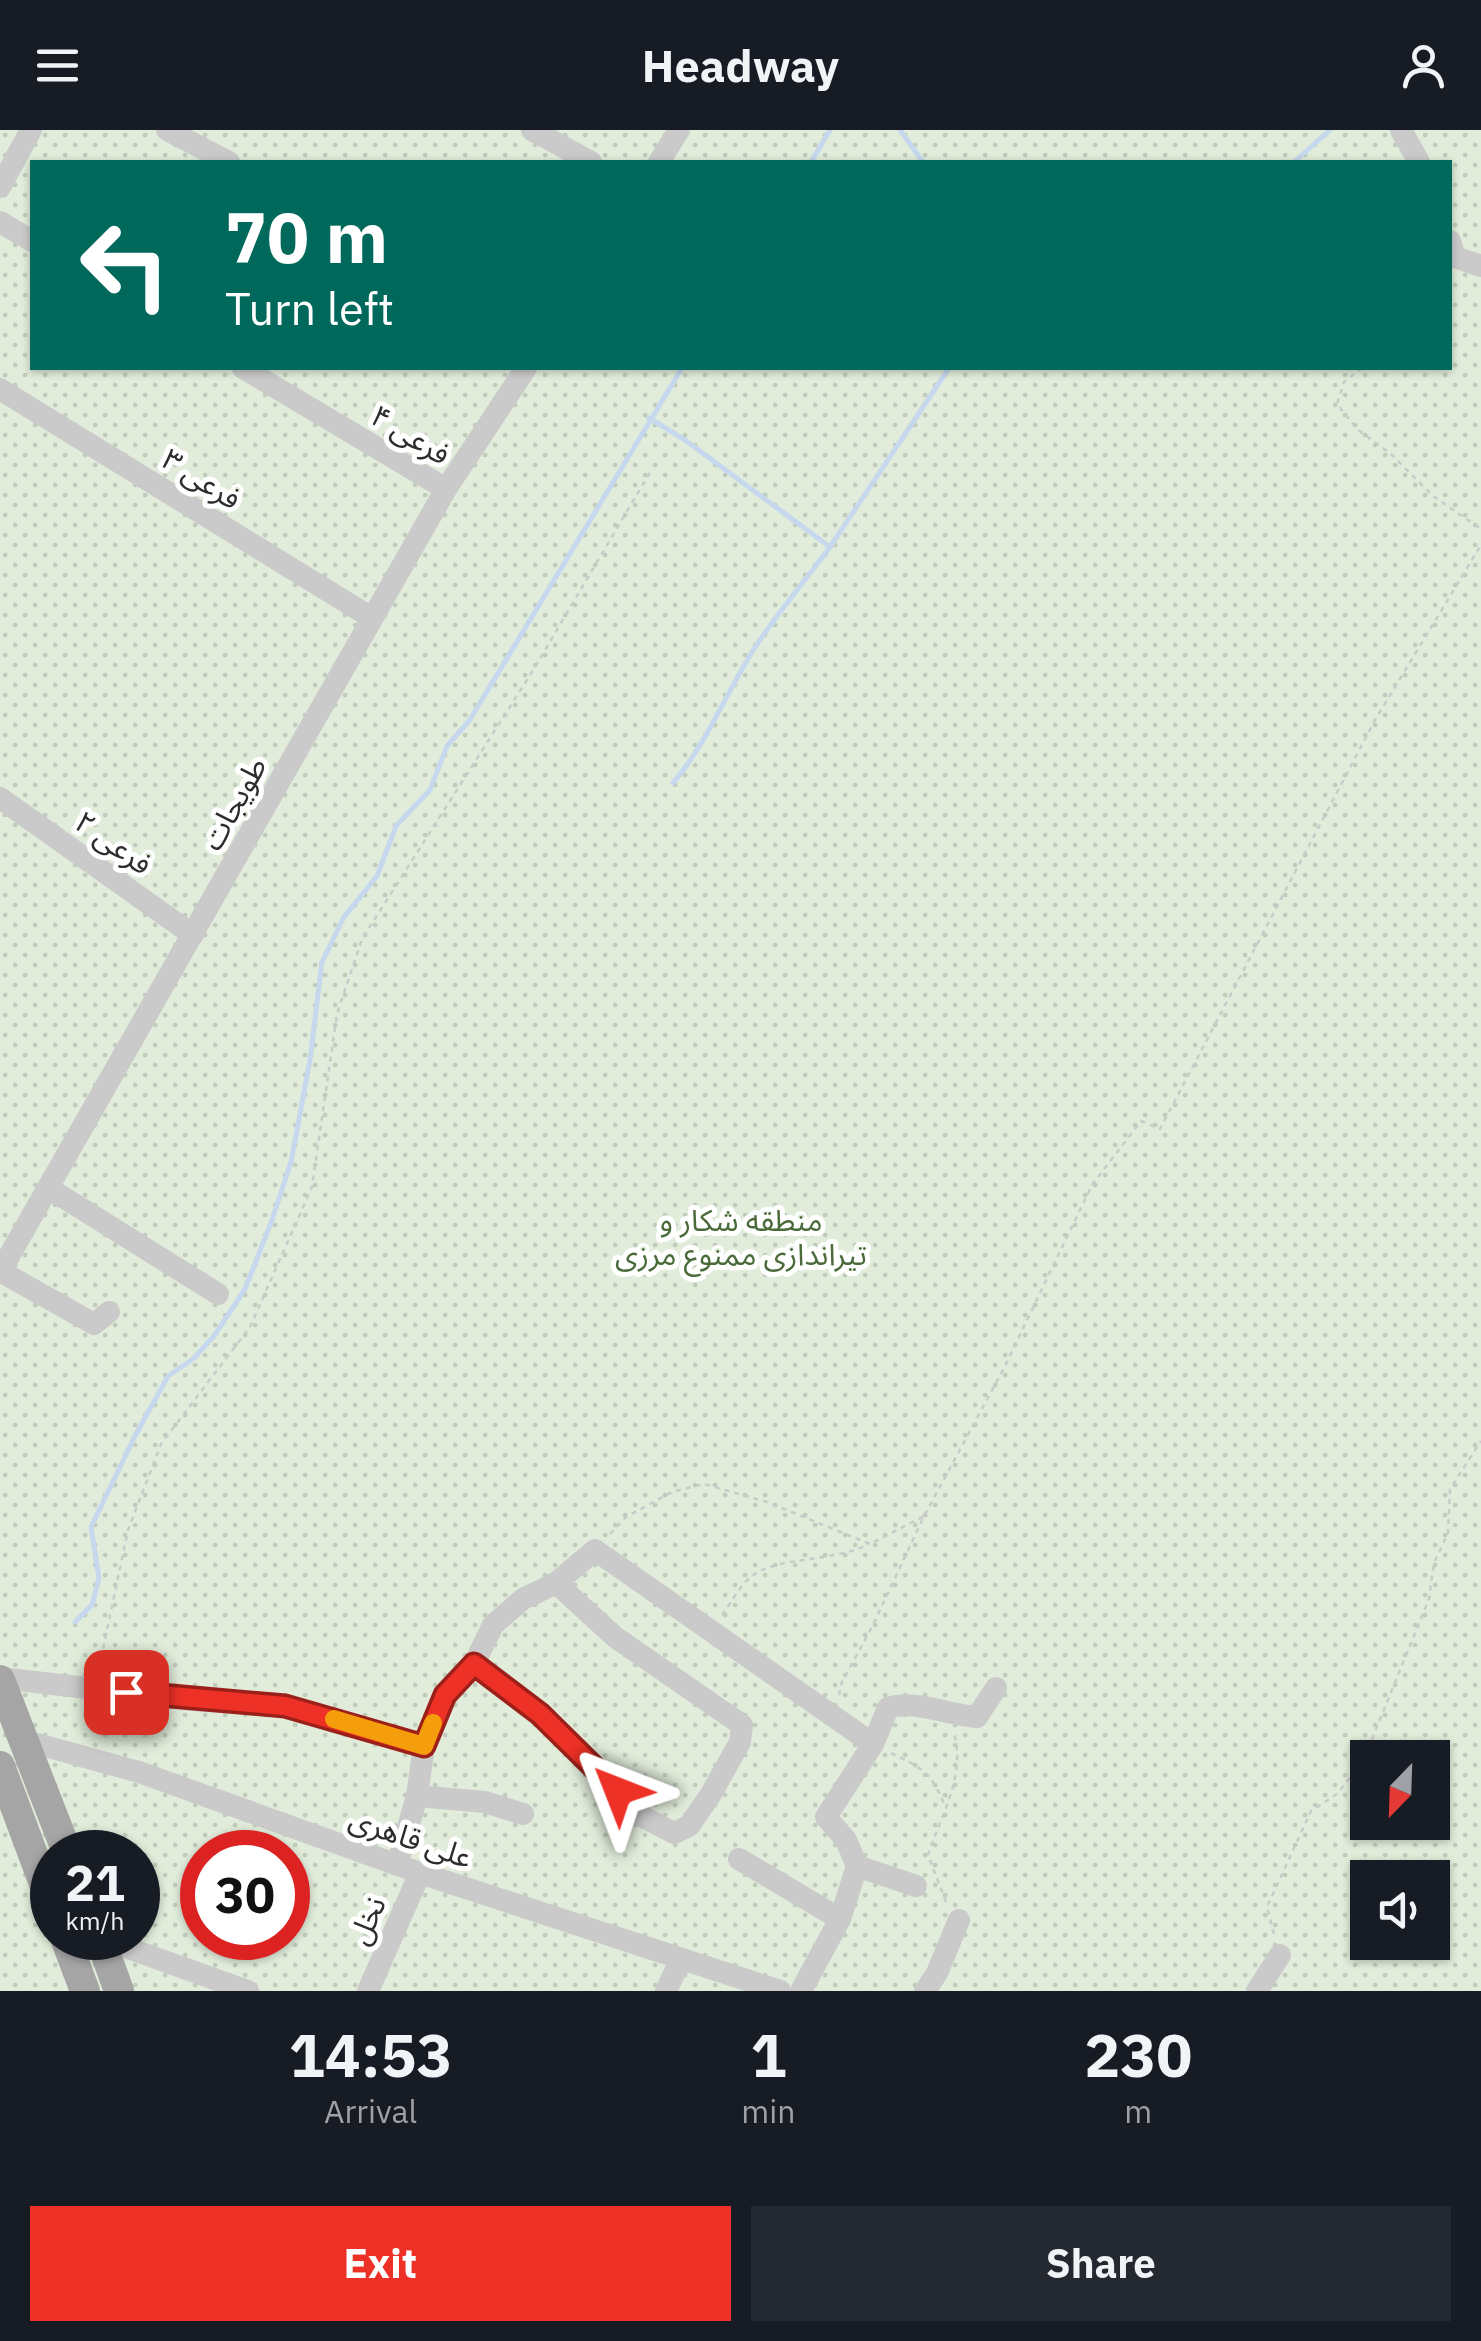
<!DOCTYPE html>
<html lang="en">
<head>
<meta charset="utf-8">
<style>
	body { margin:0; font-family:"IBM Plex Sans","Noto Sans Arabic",sans-serif; background:#242831; color:#f1f3f6; height:100vh; display:flex; flex-direction:column; font-size:38px; white-space:nowrap }
	* { box-sizing:border-box; margin:0 }
	p { font-size:32px; color:#9ea1a6 }
	.icon { flex:none; width:55px; height:55px; fill:none; stroke:currentColor; stroke-width:2; stroke-linecap:round; stroke-linejoin:round }
	.map { position:relative; height:1861px; overflow:hidden }
	.sheet { display:flex; flex-direction:column; background:#171b24; flex:1 }
	.sheet>* { flex:none }
	.guide { position:absolute; left:30px; top:30px; width:1422px; height:210px; border-radius:0px; box-shadow:0 2px 8px #0004; background:#00695c; color:#fff; overflow:hidden }
	.needle { width:65px; rotate:203deg }
	.tools { position:absolute; left:1350px; top:1610px; display:grid; gap:20px }
	.tools a { display:grid; place-items:center; width:100px; height:100px; border-radius:0px; background:#171b24; box-shadow:0 2px 8px #0004; font-size:50px }
	.speed { position:absolute; left:30px; top:1700px; display:flex; gap:20px; font-size:50px; font-weight:700; text-align:center }
	.speed>* { display:grid; place-content:center; width:130px; height:130px; border-radius:50%; background:#171b24; box-shadow:0 2px 8px #0004; line-height:1 }
	.speed small { font-size:25px; font-weight:400 }
	.speed .limit { border:15px solid #d22; background:#fff; color:#111 }
	.pin { position:absolute; display:grid; place-items:center; width:85px; height:85px; color:#fff; margin:-42px; border-radius:20px; box-shadow:0 5px 15px #0006 }
	.me { position:absolute; width:110px; margin:-55px; rotate:315deg; stroke-linejoin:round; filter:drop-shadow(0 0 8px #0008) }
	.turn { display:flex; align-items:center; gap:35px; height:210px; padding:0 30px; font-size:45px }
	.turn .icon { width:130px; height:130px; stroke-width:2.5 }
	.turn b { display:block; font-size:70px; line-height:85px }
	.eta { display:flex; justify-content:space-evenly; align-items:center; height:170px; text-align:center }
	.eta b { font-size:60px; font-weight:700; line-height:70px }
	.primary-button { display:flex; gap:20px; margin-top:auto; padding:20px 30px }
	.primary-button a { flex:1; height:115px; border-radius:0px; background:#ee3126; color:#fff; font-size:40px; font-weight:700; line-height:115px; text-align:center }
	.primary-button a+a { background:#242831; color:#f1f3f6 }
	header { display:flex; justify-content:space-between; align-items:center; height:130px; padding:0 30px; background:#171b24; font-size:45px; font-weight:700 }
	.map>svg:first-child { display:block }
	.grass { fill:url(#grass-dots); fill-rule:evenodd }
	.lines { fill:none; stroke-linecap:round; stroke-linejoin:round }
	.stream { stroke:#c5d8ed; stroke-width:5 }
	.path { stroke:#cacaca; stroke-width:2.5; stroke-dasharray:5 5; stroke-linecap:butt }
	.minor { stroke:#cacaca; stroke-width:22 }
	.major { stroke:#a5a5a5; stroke-width:30 }
	.route-casing { stroke:#9b2019; stroke-width:25 }
	.route { stroke:#ee3126; stroke-width:18 }
	.slow { stroke:#f59e0b; stroke-width:18 }
	.labels { text-anchor:middle; dominant-baseline:central; stroke-width:10; stroke-linejoin:round; paint-order:stroke }
	.street-label { font-size:30px; fill:#2d2d2d; stroke:#fff }
	.park-label { font-size:30px; fill:#4a6b39; stroke:#fff }
</style>
</head>
<body>
<header><svg class="icon" aria-label="menu" viewBox="0 0 24 24"><path d="M4 6h16M4 12h16M4 18h16"/></svg>Headway<svg class="icon" aria-label="person" viewBox="0 0 24 24"><circle cx="12" cy="8" r="4"/><path d="M4 21q1-7 8-7t8 7"/></svg></header>
<div class="map">
<svg width="1481" height="1861" viewBox="0 0 1481 1861">
	<defs>
		<pattern id="grass-dots" width="8" height="8" patternUnits="userSpaceOnUse" patternTransform="scale(2.5)"><rect width="8" height="8" fill="#e1ecda"/><path d="M2 2h.1M6 6h.1" fill="none" stroke="#c1cbbb" stroke-width="1.8" stroke-linecap="round"/></pattern>
	</defs>
	<rect width="100%" height="100%" fill="#fff"/>
	<!-- grass -->
	<path class="grass" d="M0 0H1481V1861H0ZM32 32H1450V238H32ZM1368 1628H1432V1692H1368ZM52 1722H138V1808H52ZM202 1722H288V1808H202ZM1368 1748H1432V1812H1368Z"/>
	<g class="lines">
		<!-- stream -->
		<g class="stream">
			<polyline points="900,0 923,32"/>
			<polyline points="811,32 830,0"/>
			<polyline points="1294,32 1330,0"/>
			<path d="M649 288 685 310 830 417C805 451 777 483 754 519 726 563 707 613 673 653"/>
			<polyline points="830,417 949,238"/>
			<polyline points="75,1492 92,1475 99,1448 91,1397 135,1306 168,1246 193,1229 214,1206 245,1159 271,1093 291,1032 310,930 322,832 344,787 377,746 396,696 430,660 447,616 469,591 682,238"/>
		</g>
		<!-- path -->
		<g class="path">
			<polyline points="1362,238 1344,252 1337,274 1357,299 1391,324 1433,366 1481,399"/>
			<polyline points="610,1404 626,1387 672,1362 704,1354 767,1372 870,1414 924,1386"/>
			<path d="M722 1485C731 1473 740 1455 752 1446 778 1426 835 1432 869 1414"/>
			<polyline points="99,1538 128,1400 161,1314 250,1197 312,1057 337,884 362,809 532,542 652,339"/>
			<polyline points="839,1565 842,1552 872,1497 924,1386 1003,1240 1092,1055 1141,991 1160,999 1375,590 1481,415"/>
			<path d="M891 1623C922 1638 931 1642 944 1674"/>
			<path d="M946 1772 928 1725C941 1685 966 1646 954 1603"/>
			<polyline points="1274,1804 1267,1777 1311,1681 1337,1664 1363,1631 1429,1469 1434,1433 1448,1403 1450,1359 1481,1311"/>
		</g>
		<!-- minor -->
		<g class="minor">
			<polyline points="167,0 229,32"/>
			<polyline points="532,0 591,32"/>
			<polyline points="1401,0 1419,32"/>
			<polyline points="659,32 679,0"/>
			<polyline points="0,57 31,0"/>
			<polyline points="0,92 32,111"/>
			<polyline points="1450,111 1455,127 1481,136"/>
			<polyline points="243,238 446,359"/>
			<polyline points="0,259 372,488"/>
			<polyline points="0,668 193,805"/>
			<polyline points="50,1059 218,1164"/>
			<polyline points="0,1141 94,1194 109,1182"/>
			<polyline points="0,1142 446,359 526,238"/>
			<polyline points="474,1534 539,1584 645,1688 674,1703 689,1696 711,1664 740,1612 742,1595 615,1507 556,1453"/>
			<polyline points="0,1548 191,1570 285,1576 424,1615"/>
			<polyline points="23,1610 139,1642 420,1743 780,1861"/>
			<path d="M873 1614 888 1578C916 1569 946 1585 977 1587L996 1558"/>
			<polyline points="417,1666 485,1672 523,1684"/>
			<polyline points="739,1729 840,1789"/>
			<polyline points="397,1735 417,1666 424,1615 445,1565 474,1534 493,1495 523,1469 556,1453 595,1420 873,1614 826,1687 846,1710 857,1736 840,1789 801,1861"/>
			<polyline points="857,1736 916,1756"/>
			<polyline points="100,1808 248,1861"/>
			<polyline points="368,1861 420,1743"/>
			<polyline points="666,1861 681,1829"/>
			<polyline points="925,1861 937,1843 959,1790"/>
			<polyline points="1257,1861 1280,1825"/>
		</g>
		<!-- major -->
		<g class="major">
			<polyline points="0,1550 67,1722"/>
			<polyline points="0,1636 52,1775"/>
			<polyline points="65,1808 85,1861"/>
			<polyline points="100,1808 119,1861"/>
		</g>
	</g>
	<g class="lines">
		<defs>
			<polyline id="route" points="126,1562 285,1576 424,1616 445,1565 474,1534 540,1584 618,1661"/>
		</defs>
		<!-- route casing -->
		<use href="#route" class="route-casing"/>
		<!-- route -->
		<use href="#route" class="route"/>
		<!-- slow -->
		<polyline class="slow" points="334,1589 424,1616 433,1593"/>
	</g>
	<g class="labels">
		<!-- street labels -->
		<g class="street-label">
			<text transform="translate(411 304) rotate(31)">فرعی ۴</text>
			<text transform="translate(202 348) rotate(32)">فرعی ۳</text>
			<text transform="translate(233 673) rotate(-61)">طویجات</text>
			<text transform="translate(114 712) rotate(35)">فرعی ۲</text>
			<text transform="translate(411 1707) rotate(19)">علی قاهری</text>
			<text transform="translate(366 1790) rotate(-66)">نخل</text>
		</g>
		<!-- park labels -->
		<g class="park-label">
			<text x="741" y="1089">منطقه شکار و<tspan x="741" dy="34">تیراندازی ممنوع مرزی</tspan></text>
		</g>
	</g>
</svg>
<div class="tools">
<a><svg class="needle" viewBox="-14 -14 28 28"><path d="M0-13l5 13h-10z" fill="#e53935"/><path d="M0 13l5-13h-10z" fill="#9ea1a6"/></svg></a>
<a><svg class="icon" aria-label="sound" viewBox="0 0 24 24"><path d="M4 9h4l5-4v14l-5-4H4zM17 9q2 3 0 6"/></svg></a>
</div>
<div class="speed"><div>21<small>km/h</small></div><div class="limit">30</div></div>
<div class="pin" style="left:126px;top:1562px;background:#d93025"><svg class="icon" aria-label="arrive" viewBox="0 0 24 24"><path d="M6 21V4h12l-3 4 3 4H6"/></svg></div>
<svg class="me" style="left:618px;top:1661px" viewBox="-20 -20 40 40"><path d="M0-17L14 15 0 8-14 15z" fill="#ee3126" stroke="#fff" stroke-width="4"/></svg>
<div class="guide">
<div class="turn"><svg class="icon" aria-label="left" viewBox="0 0 24 24"><path d="M17 20v-9H6M10 6l-5 5 5 5"/></svg><div><b>70 m</b>Turn left</div></div>
</div>
</div>
<section class="sheet">
<div class="eta">
<div><b>14:53</b><p>Arrival</p></div>
<div><b>1</b><p>min</p></div>
<div><b>230</b><p>m</p></div>
</div>
<div class="primary-button"><a>Exit</a><a>Share</a></div>
</section>
</body>
</html>
